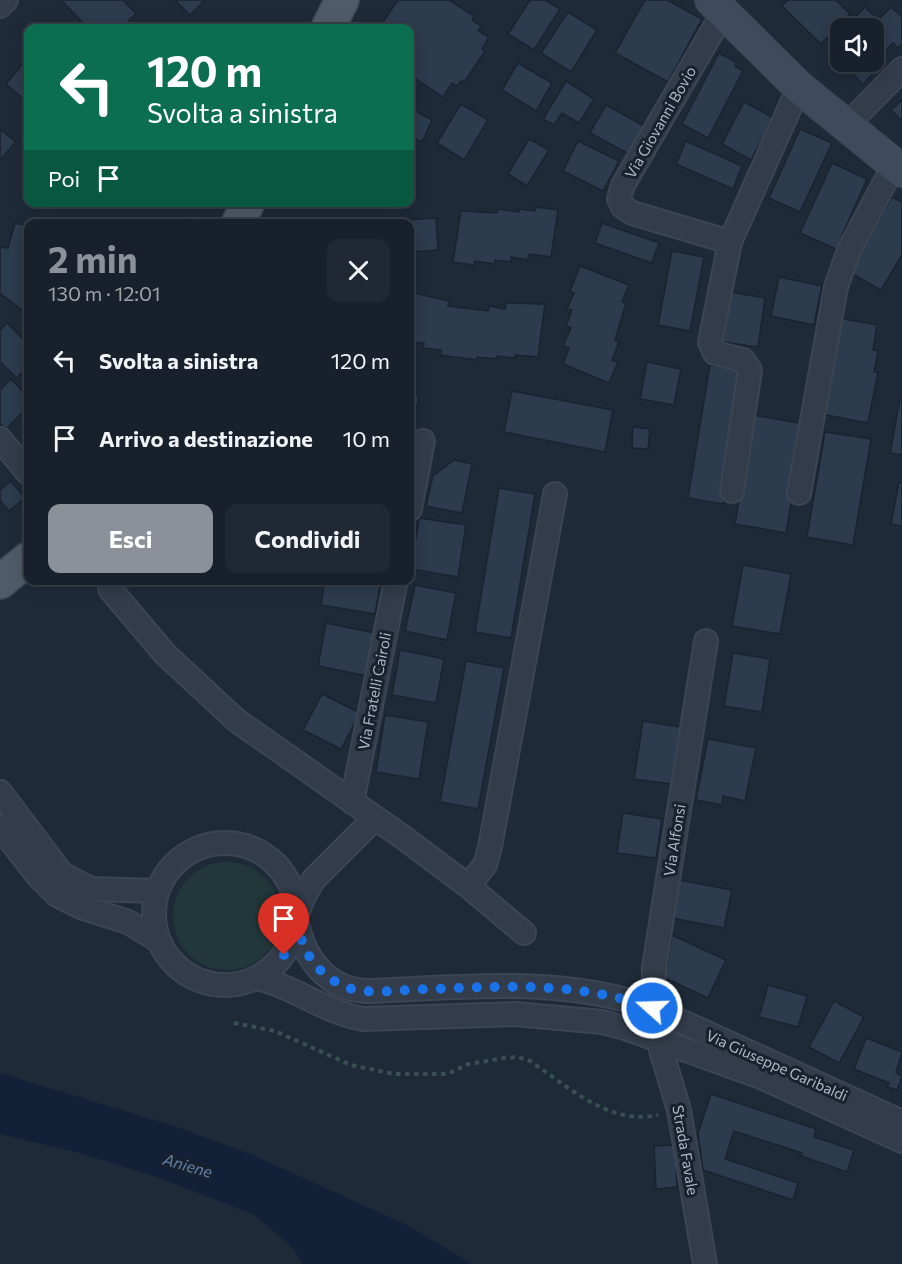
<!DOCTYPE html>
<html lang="it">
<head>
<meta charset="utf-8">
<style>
	body { margin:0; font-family:Commissioner,sans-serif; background:#202833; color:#f1f3f6; height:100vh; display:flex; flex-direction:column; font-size:22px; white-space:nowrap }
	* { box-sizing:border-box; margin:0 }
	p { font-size:20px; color:#9ea3a9 }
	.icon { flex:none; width:33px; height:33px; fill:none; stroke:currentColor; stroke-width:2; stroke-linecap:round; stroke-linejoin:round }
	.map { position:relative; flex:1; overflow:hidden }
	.drawer { position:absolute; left:24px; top:219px; width:390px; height:366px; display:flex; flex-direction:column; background:#17202b; border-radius:12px; box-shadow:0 3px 15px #0003,0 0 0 2px #363e47 }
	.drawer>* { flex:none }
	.top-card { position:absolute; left:24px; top:24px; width:390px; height:183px; border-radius:12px; box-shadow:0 3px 15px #0003,0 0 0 2px #363e47; background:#0b6e4f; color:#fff; overflow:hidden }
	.controls { position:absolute; left:830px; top:18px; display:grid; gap:12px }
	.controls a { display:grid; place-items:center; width:54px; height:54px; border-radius:12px; background:#17202b; box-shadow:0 3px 15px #0003,0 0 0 2px #363e47; font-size:30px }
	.pin { position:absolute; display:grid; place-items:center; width:51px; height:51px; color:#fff; margin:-62px -26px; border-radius:50% 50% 50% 0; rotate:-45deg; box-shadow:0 0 6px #0007 }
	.pin .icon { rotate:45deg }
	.me { position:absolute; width:66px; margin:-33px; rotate:290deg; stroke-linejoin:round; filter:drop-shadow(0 0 4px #0008) }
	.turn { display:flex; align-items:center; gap:21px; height:126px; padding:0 24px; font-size:27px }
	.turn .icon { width:78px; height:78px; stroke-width:2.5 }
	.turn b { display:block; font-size:42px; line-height:51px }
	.then { display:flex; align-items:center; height:57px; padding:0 24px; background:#0003; gap:12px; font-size:22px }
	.round { display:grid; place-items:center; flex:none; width:63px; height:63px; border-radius:12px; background:#202833 }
	.head { display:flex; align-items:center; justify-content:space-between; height:102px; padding:0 24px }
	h1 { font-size:36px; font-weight:700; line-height:45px; color:#8c9099 }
	.cta { display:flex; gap:12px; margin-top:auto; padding:12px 24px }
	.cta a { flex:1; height:69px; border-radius:12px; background:#8c9099; color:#fff; font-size:24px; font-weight:700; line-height:69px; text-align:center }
	.cta a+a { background:#202833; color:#f1f3f6 }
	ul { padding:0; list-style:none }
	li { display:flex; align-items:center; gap:18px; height:78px; padding:0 24px }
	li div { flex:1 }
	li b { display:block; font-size:22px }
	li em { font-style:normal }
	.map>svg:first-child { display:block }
	.green { fill:#21373a }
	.water { fill:#122137 }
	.building { fill:#2d3b4e; stroke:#1a2330; stroke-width:1.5 }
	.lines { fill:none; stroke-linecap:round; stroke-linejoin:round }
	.minor-casing { stroke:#3c4553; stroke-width:26 }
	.secondary-casing { stroke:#3c4553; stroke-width:34 }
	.primary-casing { stroke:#3c4553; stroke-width:36 }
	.path { stroke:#395053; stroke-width:4; stroke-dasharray:4.5 4.5; stroke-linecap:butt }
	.minor { stroke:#323c4a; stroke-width:22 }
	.secondary { stroke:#404a5d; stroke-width:32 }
	.primary { stroke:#505b6a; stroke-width:33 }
	.route { stroke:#1a73e8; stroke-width:10; stroke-dasharray:0 18 }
	.labels { text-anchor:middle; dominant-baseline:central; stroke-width:6; stroke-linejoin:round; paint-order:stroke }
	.street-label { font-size:15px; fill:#acb6c6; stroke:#18212e }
	.water-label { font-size:16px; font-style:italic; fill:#6280a9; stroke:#18212e }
</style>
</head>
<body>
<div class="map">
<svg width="902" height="1264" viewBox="0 0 902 1264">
	<rect width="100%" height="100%" fill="#1f2a39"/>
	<!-- green -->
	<circle class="green" cx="227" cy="916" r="54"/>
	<!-- water -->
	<polygon class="water" points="0,1073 174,1126 253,1155 409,1226 472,1264 303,1264 293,1248 255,1215 154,1176 79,1153 0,1134"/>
	<!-- building -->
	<g class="building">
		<polygon points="61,0 123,0 136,14 121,28 88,28"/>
		<polygon points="175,0 205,0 190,15"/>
		<polygon points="398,0 449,0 474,16 472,20 481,26 478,31 489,37 482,49 485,51 465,81 461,81 457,86 452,83 443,97 410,75 410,28 379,28"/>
		<polygon points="530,0 545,0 560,9 534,50 508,34"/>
		<polygon points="645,0 667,0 702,19 668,82 615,53"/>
		<polygon points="788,0 836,0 850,14 821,44 782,6"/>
		<polygon points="865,7 878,20 891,7 902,17 902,44 898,48 893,43 880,56 885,61 863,84 841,62 873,62 873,28 845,28"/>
		<polygon points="568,12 597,30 571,72 541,53"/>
		<polygon points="719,53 736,62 735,66 743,71 708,138 682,124"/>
		<polygon points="26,60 28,62 28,103 6,84"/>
		<polygon points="518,63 552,83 536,111 502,90"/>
		<polygon points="566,81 594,99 579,123 562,113 554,125 543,119"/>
		<polygon points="902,100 902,121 891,110"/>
		<polygon points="744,102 774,118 751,160 722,144"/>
		<polygon points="461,104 488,120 464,160 437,143"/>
		<polygon points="606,105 646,127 631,155 590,133"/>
		<polygon points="410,108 432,120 422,142 410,136"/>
		<polygon points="0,129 16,142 0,160"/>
		<polygon points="800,129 832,143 800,212 769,198"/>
		<polygon points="529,139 549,150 527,186 508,174"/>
		<polygon points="578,141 619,161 603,191 563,171"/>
		<polygon points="686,141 742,166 733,189 676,164"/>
		<polygon points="832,163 867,179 836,249 800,233"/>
		<polygon points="892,197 902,202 902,255 881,290 849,272"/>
		<polygon points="536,207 558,210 551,257 529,254 528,260 511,257 511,262 495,260 495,264 475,261 474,265 453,262 461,211 497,213 498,209 519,212 519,209 535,211"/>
		<polygon points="196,217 193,224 158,224 161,219"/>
		<polygon points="436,218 438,250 410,252 410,224 347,224"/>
		<polygon points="15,223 28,226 28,297 22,310 0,293 0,247 8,248"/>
		<polygon points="602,223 659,243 652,263 595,243"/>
		<polygon points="672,251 704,257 690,331 658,325"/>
		<polygon points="580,266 629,285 622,302 626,303 615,340 619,342 612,360 618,362 609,383 563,364 569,348 563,346 571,328 566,326 572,310 567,309 574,293 570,291"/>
		<polygon points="779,277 822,286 814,325 771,316"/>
		<polygon points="410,287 415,288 414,293 449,301 448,306 488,311 489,306 505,309 506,303 545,304 538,357 515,355 515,358 497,356 497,359 477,357 477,360 440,355 441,350 423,348 424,343 410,342"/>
		<polygon points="729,292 765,298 758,347 723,342"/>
		<polygon points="839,318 877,325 873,350 878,351 874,372 878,372 868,423 821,414"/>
		<polygon points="7,323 28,344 28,366 17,378 0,362 0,330"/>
		<polygon points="647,362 681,369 674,405 640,399"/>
		<polygon points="710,365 745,371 723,504 688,498"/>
		<polygon points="11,379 28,397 28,407 6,429 0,424 0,390"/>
		<polygon points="512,391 613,410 605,452 504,432"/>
		<polygon points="410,394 419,396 410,442"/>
		<polygon points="901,394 902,394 902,455 890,453"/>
		<polygon points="753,415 804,424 786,533 735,524"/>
		<polygon points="633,427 650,429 648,449 632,448"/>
		<polygon points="825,432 871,439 853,545 807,537"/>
		<polygon points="454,460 472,464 462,513 426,506 433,476"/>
		<polygon points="11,481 25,498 9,511 0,500 0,490"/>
		<polygon points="899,482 902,483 902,526 891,524"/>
		<polygon points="499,488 535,494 511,638 475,632"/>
		<polygon points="419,518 466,525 458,577 411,569"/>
		<polygon points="743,565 791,574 780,634 732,626"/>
		<polygon points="325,580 381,580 375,614 321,605"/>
		<polygon points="415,585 456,593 447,640 405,631"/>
		<polygon points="326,623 375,633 367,676 318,666"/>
		<polygon points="400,650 444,659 436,703 392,695"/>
		<polygon points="733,653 770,659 762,712 724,706"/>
		<polygon points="466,661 504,668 478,809 440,802"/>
		<polygon points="322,694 360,713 341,749 303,730"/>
		<polygon points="385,715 428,722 419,779 376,772"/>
		<polygon points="643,721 680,727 671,784 634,779"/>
		<polygon points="708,739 756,748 745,801 723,796 722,805 696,800"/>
		<polygon points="623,813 662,819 656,858 617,853"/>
		<polygon points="679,880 732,890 724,928 672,918"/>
		<polygon points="672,935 726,960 708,998 665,978"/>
		<polygon points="768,985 807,996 798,1027 759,1017"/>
		<polygon points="834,1001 864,1017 839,1063 809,1047"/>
		<polygon points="866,1038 902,1052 896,1072 902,1077 897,1090 887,1087 889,1083 854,1069"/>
		<polygon points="711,1094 816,1129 814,1137 854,1150 847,1172 801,1156 802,1153 734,1131 725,1159 798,1183 793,1200 703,1170 698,1133"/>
		<polygon points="675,1145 677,1187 656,1189 654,1146"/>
	</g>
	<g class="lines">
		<defs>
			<g id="minor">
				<polyline points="0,6 6,0"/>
				<polyline points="723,13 623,185 619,199 623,207 632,213 730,242 799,87"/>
				<polyline points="846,126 902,69"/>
				<polyline points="730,242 710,342 715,353 743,360 750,370 732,491"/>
				<polyline points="0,439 28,473"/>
				<polyline points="799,493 836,287 849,250 894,165"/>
				<polyline points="410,509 423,441"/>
				<polyline points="110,580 110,589 165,654 236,720 404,838 468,886 524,933"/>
				<polyline points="0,792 62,874 91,889 157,891"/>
				<polyline points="352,802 396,580"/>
				<polyline points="0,827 38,876 57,895 81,907 128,922 159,941"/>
				<circle cx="225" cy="914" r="71"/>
				<polyline points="468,886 485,865 490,847 555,494"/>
				<polyline points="297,915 303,898 314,879 375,818"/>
				<path d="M297 923C304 958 327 989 366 991 462 988 560 975 652 1008L902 1122"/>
				<path d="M258 978C295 987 324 1012 363 1019L515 1014 602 1022 625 1028 761 1077 902 1141"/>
				<polyline points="705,1264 679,1110 653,1023 654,967 706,641"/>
			</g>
			<polyline id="secondary" points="711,0 799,87 902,171"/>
			<g id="primary">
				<polyline points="328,28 342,0"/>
				<polyline points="238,224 248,202"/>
				<polyline points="0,582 28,559"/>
			</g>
		</defs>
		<!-- minor casing -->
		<use href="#minor" class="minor-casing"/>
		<!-- secondary casing -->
		<use href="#secondary" class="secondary-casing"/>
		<!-- primary casing -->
		<use href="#primary" class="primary-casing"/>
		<!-- path -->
		<path class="path" d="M234 1023 275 1031 351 1065 394 1074H447L469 1064 504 1058 518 1057 530 1061C567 1086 610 1126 658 1115"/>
		<!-- minor -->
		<use href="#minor" class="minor"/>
		<!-- secondary -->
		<use href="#secondary" class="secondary"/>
		<!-- primary -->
		<use href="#primary" class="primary"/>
	</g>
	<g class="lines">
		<!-- route -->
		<path class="route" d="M284 955 297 922C303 956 321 980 355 990 380 994 408 989 433 989 509 986 580 982 652 1008"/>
	</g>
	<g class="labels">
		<!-- street labels -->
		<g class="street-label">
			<text transform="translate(660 122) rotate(-60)">Via Giovanni Bovio</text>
			<text transform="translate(374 691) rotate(-79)">Via Fratelli Cairoli</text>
			<text transform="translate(674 840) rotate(-81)">Via Alfonsi</text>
			<text transform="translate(777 1065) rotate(24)">Via Giuseppe Garibaldi</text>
			<text transform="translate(686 1150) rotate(80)">Strada Favale</text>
		</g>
		<!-- water labels -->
		<g class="water-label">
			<text transform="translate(188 1165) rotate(16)">Aniene</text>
		</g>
	</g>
</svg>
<div class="controls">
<a><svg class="icon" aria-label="sound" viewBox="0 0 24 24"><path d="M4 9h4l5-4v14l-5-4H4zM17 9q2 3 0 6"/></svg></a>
</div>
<div class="pin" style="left:284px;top:955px;background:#d93025"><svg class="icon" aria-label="arrive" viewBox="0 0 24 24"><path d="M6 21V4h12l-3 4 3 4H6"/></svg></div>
<svg class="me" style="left:652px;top:1008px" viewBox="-20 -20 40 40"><circle r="17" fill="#1a73e8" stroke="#fff" stroke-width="3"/><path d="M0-11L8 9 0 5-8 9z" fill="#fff"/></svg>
<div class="top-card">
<div class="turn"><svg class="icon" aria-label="left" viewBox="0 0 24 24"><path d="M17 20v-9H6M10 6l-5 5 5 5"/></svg><div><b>120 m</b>Svolta a sinistra</div></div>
<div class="then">Poi<svg class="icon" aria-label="arrive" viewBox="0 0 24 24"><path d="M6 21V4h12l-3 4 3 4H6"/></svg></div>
</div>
<section class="drawer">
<div class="head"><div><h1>2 min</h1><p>130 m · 12:01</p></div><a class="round"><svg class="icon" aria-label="close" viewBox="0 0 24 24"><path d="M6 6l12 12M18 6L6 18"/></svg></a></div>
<ul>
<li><svg class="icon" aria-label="left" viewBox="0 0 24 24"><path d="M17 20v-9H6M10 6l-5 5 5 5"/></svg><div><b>Svolta a sinistra</b></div><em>120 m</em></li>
<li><svg class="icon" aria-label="arrive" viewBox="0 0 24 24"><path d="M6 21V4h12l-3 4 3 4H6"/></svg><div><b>Arrivo a destinazione</b></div><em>10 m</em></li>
</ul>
<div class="cta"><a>Esci</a><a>Condividi</a></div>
</section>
</div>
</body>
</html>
